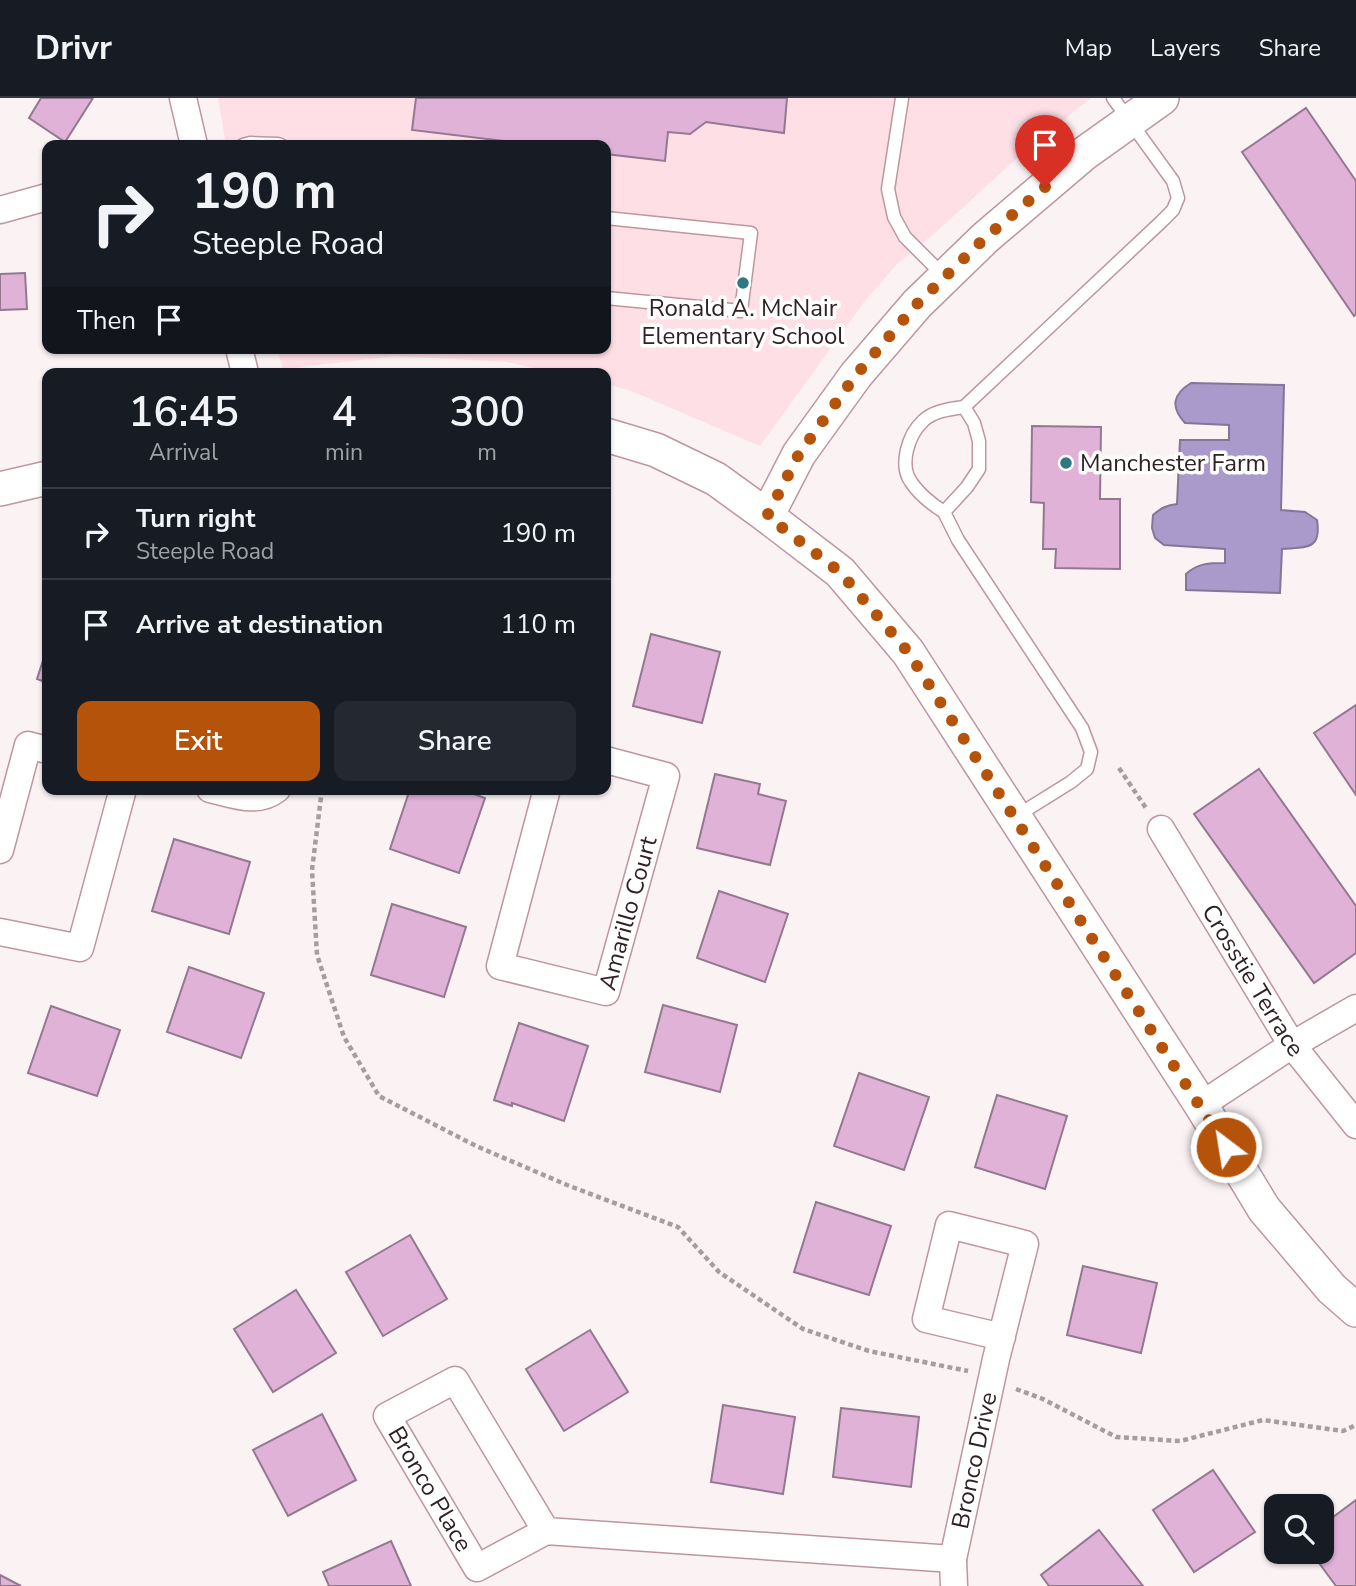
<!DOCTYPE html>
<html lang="en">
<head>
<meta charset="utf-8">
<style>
	body { margin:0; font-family:"Nunito Sans",sans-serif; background:#242831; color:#f1f3f6; height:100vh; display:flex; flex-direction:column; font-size:26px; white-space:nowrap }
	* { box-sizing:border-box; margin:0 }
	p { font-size:23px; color:#9ea1a6 }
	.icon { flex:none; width:38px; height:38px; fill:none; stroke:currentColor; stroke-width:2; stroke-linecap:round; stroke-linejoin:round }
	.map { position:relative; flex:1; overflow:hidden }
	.drawer { position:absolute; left:42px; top:270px; width:569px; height:427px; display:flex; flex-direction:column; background:#171b24; border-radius:14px; box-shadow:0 2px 5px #0004 }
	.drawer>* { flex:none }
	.guide { position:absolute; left:42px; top:42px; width:569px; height:214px; border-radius:14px; box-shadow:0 2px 5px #0004; background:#171b24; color:#f1f3f6; overflow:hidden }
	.fabs { position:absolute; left:1264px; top:1396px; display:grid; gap:14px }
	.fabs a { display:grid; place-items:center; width:70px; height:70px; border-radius:14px; background:#171b24; box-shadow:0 2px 5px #0004; font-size:35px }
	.pin { position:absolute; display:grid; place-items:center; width:60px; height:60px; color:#fff; margin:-72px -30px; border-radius:50% 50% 50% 0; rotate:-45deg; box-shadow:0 0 7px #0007 }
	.pin .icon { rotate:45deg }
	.me { position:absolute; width:77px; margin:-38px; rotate:329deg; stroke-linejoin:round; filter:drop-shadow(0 0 5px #0008) }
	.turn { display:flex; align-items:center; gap:24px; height:147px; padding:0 35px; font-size:32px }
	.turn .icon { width:91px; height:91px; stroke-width:2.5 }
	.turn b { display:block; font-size:49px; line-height:60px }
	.then { display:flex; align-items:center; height:66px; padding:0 35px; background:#0003; gap:14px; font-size:26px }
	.eta { display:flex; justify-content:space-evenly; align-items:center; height:119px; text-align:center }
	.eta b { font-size:42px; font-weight:600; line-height:49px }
	.primary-button { display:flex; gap:14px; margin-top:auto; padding:14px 35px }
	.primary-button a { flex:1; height:80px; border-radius:14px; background:#b45309; color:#fff; font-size:28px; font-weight:600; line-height:80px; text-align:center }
	.primary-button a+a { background:#242831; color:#f1f3f6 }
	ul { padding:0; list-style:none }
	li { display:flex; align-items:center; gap:21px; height:91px; padding:0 35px; border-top:2px solid #363941 }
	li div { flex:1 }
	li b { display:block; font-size:26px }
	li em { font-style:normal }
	header { display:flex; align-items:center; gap:42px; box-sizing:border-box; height:98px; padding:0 35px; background:#171b24; border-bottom:2px solid #363941 }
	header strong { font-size:33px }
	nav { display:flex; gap:38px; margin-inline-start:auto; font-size:24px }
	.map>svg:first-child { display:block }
	.built { fill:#fedfe5 }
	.water { fill:#aa99cb; stroke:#867599; stroke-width:2 }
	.building { fill:#e0b2d8; stroke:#94788f; stroke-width:2 }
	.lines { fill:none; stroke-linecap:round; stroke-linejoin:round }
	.service-casing { stroke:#be969f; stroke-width:15 }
	.minor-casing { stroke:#be969f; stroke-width:29 }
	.tertiary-casing { stroke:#be969f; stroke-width:36 }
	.path { stroke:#a89c9f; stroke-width:4.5; stroke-dasharray:5 3.5; stroke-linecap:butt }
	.service { stroke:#fff; stroke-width:12 }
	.minor { stroke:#fff; stroke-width:26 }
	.tertiary { stroke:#fff; stroke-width:33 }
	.route { stroke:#b45309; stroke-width:12; stroke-dasharray:0 21.6 }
	.poi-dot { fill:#2f787f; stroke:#fff; stroke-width:2.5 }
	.labels { text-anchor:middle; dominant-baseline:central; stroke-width:7; stroke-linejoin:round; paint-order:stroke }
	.poi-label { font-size:24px; fill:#312125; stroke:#fff }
	.street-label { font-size:24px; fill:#312125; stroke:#fff }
</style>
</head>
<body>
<header>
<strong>Drivr</strong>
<nav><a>Map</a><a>Layers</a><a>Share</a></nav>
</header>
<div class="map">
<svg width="1356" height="1488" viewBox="0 0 1356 1488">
	<rect width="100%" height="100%" fill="#fbf2f4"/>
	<!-- built -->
	<polygon class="built" points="218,0 1091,0 1028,50 936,134 896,167 864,204 760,348 629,292 606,286 606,275 554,275 507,264 396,258 283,271 277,250 606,250 606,47 226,47"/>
	<!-- water -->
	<path class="water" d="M1191 285 1284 287 1281 412 1305 414 1317 422C1322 453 1305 449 1282 451L1280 495 1186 492V476C1198 465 1209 465 1225 465V451L1164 447 1155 440 1152 430 1153 417C1161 410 1167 407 1177 406L1180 342H1229V327L1185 325C1170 309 1173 296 1191 285Z"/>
	<!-- building -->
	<g class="building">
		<polygon points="41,0 93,0 65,44 29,20"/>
		<polygon points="416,0 787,0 784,35 706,24 690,36 668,34 665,63 606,56 606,47 537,47 412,32"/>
		<polygon points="1306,10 1356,83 1356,216 1354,218 1242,54"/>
		<polygon points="25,175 27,211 0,212 0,176"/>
		<polygon points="1032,328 1101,329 1100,401 1120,401 1120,471 1055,470 1056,451 1043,451 1044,405 1031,404"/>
		<polygon points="651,536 720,554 702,625 633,608"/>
		<polygon points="47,550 47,585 37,581"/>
		<polygon points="1356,607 1356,697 1314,635"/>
		<polygon points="1259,671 1356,808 1356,855 1314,885 1194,716"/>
		<polygon points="715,676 760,686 758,696 786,703 770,767 697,750"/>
		<polygon points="410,691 460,691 485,700 459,775 390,751"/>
		<polygon points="174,741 250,764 229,836 152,813"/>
		<polygon points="719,793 788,816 765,884 697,860"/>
		<polygon points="392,806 466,829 444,899 371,877"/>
		<polygon points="189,869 264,895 241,960 167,934"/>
		<polygon points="663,907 737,927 720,994 645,974"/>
		<polygon points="51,908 120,932 97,998 28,975"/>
		<polygon points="519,925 588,948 564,1023 512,1005 512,1008 494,1002"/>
		<polygon points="859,975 929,999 904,1072 834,1048"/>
		<polygon points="997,997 1067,1018 1045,1091 975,1069"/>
		<polygon points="816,1104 891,1128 869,1197 794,1174"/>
		<polygon points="410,1137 447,1201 383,1238 346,1174"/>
		<polygon points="1083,1168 1157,1185 1141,1255 1067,1237"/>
		<polygon points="296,1192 336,1255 273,1294 234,1231"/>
		<polygon points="590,1232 628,1294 564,1333 526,1271"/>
		<polygon points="723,1307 795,1319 783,1396 711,1384"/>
		<polygon points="841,1310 919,1319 911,1389 833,1379"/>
		<polygon points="322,1316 356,1382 288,1418 253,1352"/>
		<polygon points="1213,1372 1255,1434 1194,1474 1153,1412"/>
		<polygon points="1356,1402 1356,1488 1336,1488 1311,1454 1321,1454 1321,1428"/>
		<polygon points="1099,1432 1143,1488 1049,1488 1041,1477"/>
		<polygon points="391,1443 411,1488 329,1488 323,1474"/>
		<polygon points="0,1477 21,1488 0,1488"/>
	</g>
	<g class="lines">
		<defs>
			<g id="service">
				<polyline points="902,0 888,91 894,119 905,139 945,179"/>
				<polyline points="243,47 250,45 278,46 281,47"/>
				<polyline points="606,120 751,135 741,213 606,200"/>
				<path d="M944 414C933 407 919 396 911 384 899 367 908 337 923 323 933 313 950 311 964 309"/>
				<polyline points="1015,719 1071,684 1087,671 1091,654 1082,630 958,442 944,414 967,389 979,371 979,343 974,325 964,309 1161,124 1173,112 1178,100 1173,83 1113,0"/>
			</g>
			<g id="minor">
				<polyline points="183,0 194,47"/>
				<polyline points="0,112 47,99"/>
				<polyline points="239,250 245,275"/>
				<path d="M210 691C233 696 257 707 277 691"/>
				<path id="s1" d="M547 691 500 868 606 894 666 678 606 662"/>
				<path id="s2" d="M1161 731 1292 947 1356 1027"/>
				<polyline points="0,752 28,647 47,652"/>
				<polyline points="0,834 80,850 123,691"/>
				<polyline points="1201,1007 1292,947 1356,910"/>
				<path id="s3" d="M546 1433 455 1282 387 1318 477 1470 546 1433 953 1461"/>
				<path id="s4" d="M954 1488 953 1461 996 1261 1025 1146 949 1127 926 1221 1002 1239"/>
			</g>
			<g id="tertiary">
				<polyline points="606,337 656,352 716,381 767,418 840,474 908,554 1201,1007 1264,1111 1332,1191 1356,1212"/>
				<polyline points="0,391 47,380"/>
				<polyline points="767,418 799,356 856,277 917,206 985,140 1085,55 1162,0"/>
			</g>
		</defs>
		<!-- service casing -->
		<use href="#service" class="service-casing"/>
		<!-- minor casing -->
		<use href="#minor" class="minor-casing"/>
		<!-- tertiary casing -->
		<use href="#tertiary" class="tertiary-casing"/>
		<!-- path -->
		<g class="path">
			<polyline points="1119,670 1146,710"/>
			<polyline points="322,691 312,772 317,857 344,939 379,998 476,1048 567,1087 678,1129 719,1174 803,1231 869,1253 968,1273"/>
			<polyline points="1016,1291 1043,1301 1116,1339 1180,1343 1263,1322 1343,1333 1356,1327"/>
		</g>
		<!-- service -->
		<use href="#service" class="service"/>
		<!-- minor -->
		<use href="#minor" class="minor"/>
		<!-- tertiary -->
		<use href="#tertiary" class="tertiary"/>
	</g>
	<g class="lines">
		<!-- route -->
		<polyline class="route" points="1045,89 985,140 917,206 856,277 799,356 767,418 840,474 908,554 1226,1049"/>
	</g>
	<!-- markers -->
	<g class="poi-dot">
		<circle cx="743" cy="185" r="7"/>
		<circle cx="1066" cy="365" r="7"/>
	</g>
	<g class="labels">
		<!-- poi labels -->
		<g class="poi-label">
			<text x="743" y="210">Ronald A. McNair<tspan x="743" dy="28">Elementary School</tspan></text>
			<text x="1080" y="365" text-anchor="start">Manchester Farm</text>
		</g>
		<!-- street labels -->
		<g class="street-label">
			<text stroke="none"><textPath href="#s1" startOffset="374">Amarillo Court</textPath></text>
			<text stroke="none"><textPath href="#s2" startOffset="177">Crosstie Terrace</textPath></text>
			<text stroke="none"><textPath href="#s4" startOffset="128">Bronco Drive</textPath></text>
			<text stroke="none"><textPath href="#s3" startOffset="338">Bronco Place</textPath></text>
		</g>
	</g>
</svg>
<div class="fabs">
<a><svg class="icon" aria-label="search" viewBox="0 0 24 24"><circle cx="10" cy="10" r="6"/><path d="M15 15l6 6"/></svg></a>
</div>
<div class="pin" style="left:1045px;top:89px;background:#d93025"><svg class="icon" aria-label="arrive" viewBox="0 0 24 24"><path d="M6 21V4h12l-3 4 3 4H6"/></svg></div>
<svg class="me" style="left:1226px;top:1049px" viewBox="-20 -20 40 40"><circle r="17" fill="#b45309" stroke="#fff" stroke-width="3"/><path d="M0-11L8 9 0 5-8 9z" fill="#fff"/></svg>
<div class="guide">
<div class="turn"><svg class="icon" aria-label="right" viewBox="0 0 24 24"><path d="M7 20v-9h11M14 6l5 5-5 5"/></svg><div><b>190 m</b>Steeple Road</div></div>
<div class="then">Then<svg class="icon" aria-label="arrive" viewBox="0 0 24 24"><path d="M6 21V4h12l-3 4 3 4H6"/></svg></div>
</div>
<section class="drawer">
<div class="eta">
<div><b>16:45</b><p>Arrival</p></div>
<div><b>4</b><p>min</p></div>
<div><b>300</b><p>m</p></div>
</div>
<ul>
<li><svg class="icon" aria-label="right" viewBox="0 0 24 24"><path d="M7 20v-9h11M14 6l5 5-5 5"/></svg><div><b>Turn right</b><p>Steeple Road</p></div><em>190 m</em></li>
<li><svg class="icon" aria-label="arrive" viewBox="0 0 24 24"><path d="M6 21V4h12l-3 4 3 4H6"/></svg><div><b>Arrive at destination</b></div><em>110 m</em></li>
</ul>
<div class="primary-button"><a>Exit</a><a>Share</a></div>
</section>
</div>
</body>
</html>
